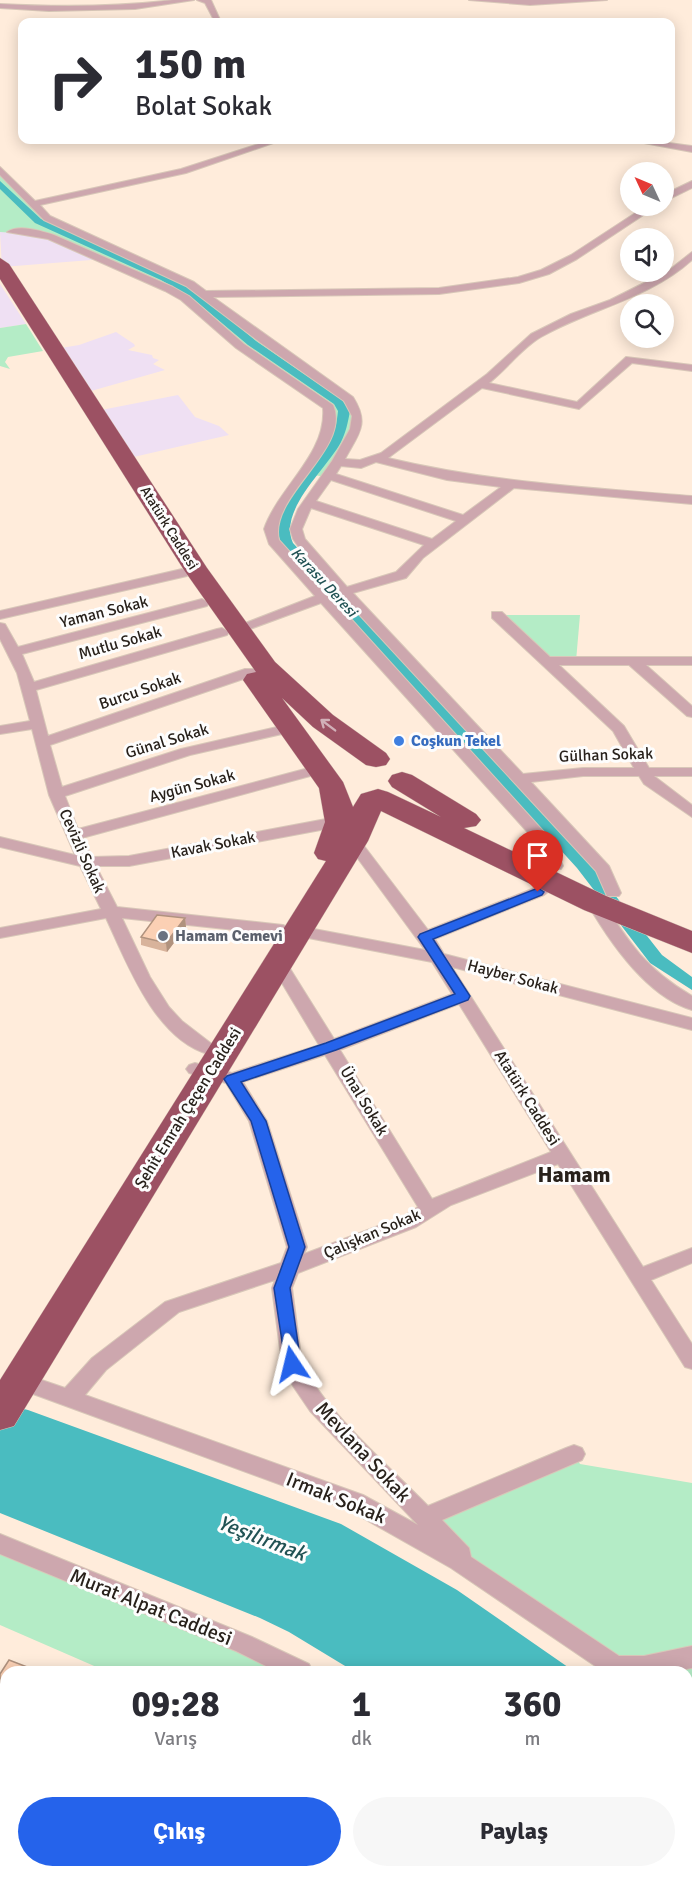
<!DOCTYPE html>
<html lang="tr">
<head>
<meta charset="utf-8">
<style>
	body { margin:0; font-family:Signika,sans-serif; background:#f7f7f7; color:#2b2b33; height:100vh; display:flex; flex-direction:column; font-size:22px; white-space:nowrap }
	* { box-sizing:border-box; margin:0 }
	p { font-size:20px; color:#7c7c81 }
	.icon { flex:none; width:33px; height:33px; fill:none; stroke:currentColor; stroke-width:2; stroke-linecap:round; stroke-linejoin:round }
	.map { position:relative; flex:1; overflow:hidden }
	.side { position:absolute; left:0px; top:1666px; width:693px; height:212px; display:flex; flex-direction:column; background:#fff; border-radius:18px 18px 0 0; box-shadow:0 3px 15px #0003 }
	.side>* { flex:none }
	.banner { position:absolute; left:18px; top:18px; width:657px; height:126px; border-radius:12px; box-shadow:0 3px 15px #0003; background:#fff; color:#2b2b33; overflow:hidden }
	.needle { width:39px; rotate:314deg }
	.fabs { position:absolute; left:620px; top:162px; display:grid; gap:12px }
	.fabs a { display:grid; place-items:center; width:54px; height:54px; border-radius:50%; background:#fff; box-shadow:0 3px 15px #0003; font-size:30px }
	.pin { position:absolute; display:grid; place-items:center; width:51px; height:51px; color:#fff; margin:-62px -26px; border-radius:50% 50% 50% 0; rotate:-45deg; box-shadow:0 0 6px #0007 }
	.pin .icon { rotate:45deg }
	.me { position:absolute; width:66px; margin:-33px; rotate:350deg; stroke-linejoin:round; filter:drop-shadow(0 0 4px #0008) }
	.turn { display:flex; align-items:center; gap:21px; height:126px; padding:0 18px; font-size:27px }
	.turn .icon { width:78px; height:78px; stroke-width:2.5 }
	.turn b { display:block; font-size:42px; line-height:51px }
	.eta { display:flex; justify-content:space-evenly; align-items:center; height:102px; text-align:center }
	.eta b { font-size:36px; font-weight:700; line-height:42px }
	.cta { display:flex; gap:12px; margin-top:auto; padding:12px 18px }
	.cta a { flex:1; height:69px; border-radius:36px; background:#2563eb; color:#fff; font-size:24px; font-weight:700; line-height:69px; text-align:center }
	.cta a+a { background:#f7f7f7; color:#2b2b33 }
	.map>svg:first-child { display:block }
	.commercial { fill:#efe0f3 }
	.green { fill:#b4ecc6 }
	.water { fill:#4abcc0 }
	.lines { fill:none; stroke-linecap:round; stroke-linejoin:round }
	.canal { fill:#4abcc0; fill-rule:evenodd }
	.street-casing { stroke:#d8c7b8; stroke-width:2 }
	.highway-casing { stroke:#d8c7b8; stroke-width:1 }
	.street { fill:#cda7ae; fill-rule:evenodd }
	.highway { fill:#9c5163; fill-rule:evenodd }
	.wall { fill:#d8b39b }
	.shaded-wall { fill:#b0927e }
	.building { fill:#fbd0b4; stroke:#b0927e; stroke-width:1.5 }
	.oneway { stroke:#d1b0b8 }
	.route { fill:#2563eb; stroke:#184099; stroke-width:1.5 }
	.shop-dot { fill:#3f7fe0; stroke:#fdfdfd; stroke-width:2 }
	.worship-dot { fill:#6b7280; stroke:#fdfdfd; stroke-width:2 }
	.labels { text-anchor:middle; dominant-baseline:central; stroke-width:6; stroke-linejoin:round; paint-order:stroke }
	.far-street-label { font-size:14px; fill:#28211b; stroke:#fdfdfd }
	.far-water-label { font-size:15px; font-style:italic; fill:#215254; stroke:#fdfdfd }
	.street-label { font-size:16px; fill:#28211b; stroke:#fdfdfd }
	.shop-label { font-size:16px; font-weight:bold; fill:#366cbe; stroke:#fdfdfd; text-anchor:start }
	.worship-label { font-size:16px; font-weight:bold; fill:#5b616d; stroke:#fdfdfd; text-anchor:start }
	.near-street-label { font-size:20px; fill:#28211b; stroke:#fdfdfd }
	.near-water-label { font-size:21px; font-style:italic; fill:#215254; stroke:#fdfdfd }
	.district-label { font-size:22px; font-weight:bold; fill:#28211b; stroke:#fdfdfd }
</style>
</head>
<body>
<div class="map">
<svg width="692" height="1877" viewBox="0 0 692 1877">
	<rect width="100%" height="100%" fill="#ffecdb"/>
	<!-- commercial -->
	<g class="commercial">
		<polygon points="0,232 38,233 104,259 2,267"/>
		<polygon points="0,284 26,324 0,328"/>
		<polygon points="116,332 134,344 135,346 128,350 152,355 153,358 159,360 153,364 165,370 84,393 55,349 79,345"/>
		<polygon points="178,395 195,417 219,426 229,435 125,459 96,411"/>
	</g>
	<!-- green -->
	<g class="green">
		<polygon points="0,170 47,218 164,270 334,387 358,416 326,477 301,473 322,441 330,412 240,346 185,298 46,235 0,232"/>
		<polygon points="26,324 43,351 8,357 5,362 10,369 0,366 0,328"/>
		<polygon points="497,615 580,615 576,661 545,661"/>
		<polygon points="574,1454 580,1464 692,1483 692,1724 687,1720 687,1672 622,1672 476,1571 425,1517"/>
		<polygon points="0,1544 272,1656 301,1672 108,1672 0,1625"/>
		<polygon points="165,1872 557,1872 563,1877 163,1877"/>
	</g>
	<!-- water -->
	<g class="water">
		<polygon points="0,1403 28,1410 341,1524 457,1590 575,1672 355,1672 289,1632 260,1618 0,1513"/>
		<polygon points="687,1759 692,1763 692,1877 607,1877 601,1872 687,1872"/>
	</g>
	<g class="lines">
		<!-- canal -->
		<path class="canal" d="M0 181 41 219 169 276 200 294 256 341 342 400 350 411C348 422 346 432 341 442 326 470 278 510 293 543L589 862 662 955 692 977V990L650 963 577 868 281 543C266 509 314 470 329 442 335 432 337 422 338 411L334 404 248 345 192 298 161 280 35 223 0 189Z"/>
		<defs>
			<g id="street">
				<path d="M173 0H194L135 9 49 11 0 8V4C58 7 115 7 173 0Z"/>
				<polygon points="197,0 211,0 221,22 215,22 205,3"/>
				<polygon points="469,0 607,0 530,5"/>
				<path d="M271 140H282L186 173 40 205 50 216 194 282 206 291 439 288 518 277 541 270 571 255 646 206H657L577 259 549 274 519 283 439 294 213 297 353 397C370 424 359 433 345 459L360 460 381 453 487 374 531 334 571 314 610 300 668 271 692 252V260C649 299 590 309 541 337 522 348 507 369 489 383L577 402 626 357 692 365V371L632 363 579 409 482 388 388 458C488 482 590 488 692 496V504L514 488 423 558 406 578 353 593 523 774 583 768H634L613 731 492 618V612H502L550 657H692V665H646L692 706V717L687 716 629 665H559L624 726 649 768H692V776H654L692 805V817L644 784 639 776H583L531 782 609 866 621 893 619 896H607L596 871 342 596 333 599 553 842 563 866 561 869H549L540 846 321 603 242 632 237 633 230 629 315 596 269 544 264 529C278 488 327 454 323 408L236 348 181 300 165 291 48 239 7 232C19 224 41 231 54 235L173 287 189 296 244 344 333 405C352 449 268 496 279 540L327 593 336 590 309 562 293 539 290 529 298 509 332 461 350 429 352 416 344 401 261 343 186 286 44 220 0 175V167L35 201 181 169ZM376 462 447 480 501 487 463 515 336 474 341 466 361 468ZM331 480 456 521 432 539 316 501ZM311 508 424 545 396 572 347 587 305 539 302 529Z"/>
				<polygon points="628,140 646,140 692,146 692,152"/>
				<polygon points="692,181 692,188 663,202 663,195"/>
				<polygon points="182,569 188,573 187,576 0,619 0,611"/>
				<path d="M202 599 209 603 207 606 22 654 34 682 217 629 222 628 229 632 227 635 36 690 48 736 245 669H255L257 672 255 675 50 745 62 787 181 749 290 724 297 728 295 731 190 755 65 796 78 829 320 765 327 769 325 772 82 838 92 857 129 856 342 816 350 821 342 826 129 866H96L117 907 283 925 291 929 298 926 425 950 345 841 353 836 358 838 428 930 532 889 552 878 560 883 544 895 435 939 444 954 692 1018V1030L452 967 643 1267 692 1248V1263L651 1280 692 1344V1369L685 1367 558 1164 451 1205 416 1227 298 1273 292 1288 302 1364C327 1413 389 1466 428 1506L566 1448 574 1445 582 1448 585 1454 582 1460 442 1520 469 1548 471 1557 619 1656H644L692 1646V1668L669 1672H604L451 1568 347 1509 14 1387 11 1381 14 1375 21 1373 65 1388 92 1358 165 1302 281 1263 287 1247 249 1121 226 1083 189 1073 186 1069 189 1065 195 1063 232 1073 319 1045 270 963 272 959H284L334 1039 452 994 432 962 298 936 290 932 283 935 122 918 150 977 169 1007 182 1021 217 1048 214 1052 208 1054C155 1039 127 963 106 918L0 938V928L101 909 80 866 0 847V837L75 855 49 795 32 729 0 734V726L30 721 17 673 0 639V623L5 624 18 647ZM459 1004 551 1152 432 1199 340 1050ZM325 1055 418 1207 402 1217 304 1254 307 1247 267 1121 243 1082ZM275 1280 272 1288 282 1364 293 1386 310 1411 418 1525 363 1495 85 1395 106 1370 179 1312Z"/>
				<path d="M595 898 601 899C630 944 645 968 692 996V1010C647 997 609 941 587 903Z"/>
				<polygon points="0,1534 252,1637 309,1664 313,1672 278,1672 236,1651 0,1554"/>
				<polygon points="687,1709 692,1711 692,1735 687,1733"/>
				<polygon points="544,1872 574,1872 576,1877 546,1877"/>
			</g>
			<polygon id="highway" points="0,258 9,264 207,568 275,662 333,715 386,753 390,759 386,765 376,767 366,765 313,727 282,698 343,782 353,807 361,794 378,789 388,792 441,817 392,787 388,781 392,775 402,772 412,775 476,814 481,820 476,826 464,828 606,896 692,931 692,953 584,910 381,811 368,841 14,1426 0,1430 0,1380 326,861 318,859 314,853 325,822 319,788 243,680 247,674 256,672 184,570 0,279"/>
		</defs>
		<!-- street casing -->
		<use href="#street" class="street-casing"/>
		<!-- highway casing -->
		<use href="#highway" class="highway-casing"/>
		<!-- street -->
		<use href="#street" class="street"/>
		<!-- highway -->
		<use href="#highway" class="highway"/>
	</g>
	<!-- wall -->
	<polygon class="wall" points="185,918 186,927 167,952 141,945 141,937"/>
	<!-- shaded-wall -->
	<g class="shaded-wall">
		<polygon points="185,918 186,927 167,952 166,943"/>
		<polygon points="26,1872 39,1872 36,1877 23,1877"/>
	</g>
	<!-- building -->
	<g class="building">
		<polygon points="157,915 185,918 166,943 141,937"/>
		<polygon points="9,1660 40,1672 6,1672 6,1872 26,1872 23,1877 0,1877 0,1674"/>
	</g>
	<!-- one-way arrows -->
	<defs><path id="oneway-shaft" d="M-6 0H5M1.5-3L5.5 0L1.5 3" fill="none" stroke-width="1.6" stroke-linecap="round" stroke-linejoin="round" transform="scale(1.5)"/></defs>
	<use class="oneway" href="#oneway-shaft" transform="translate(328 725) rotate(-143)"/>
	<!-- route -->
	<polygon class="route" points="538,888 544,892 542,895 433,939 470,996 468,1000 336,1050 241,1082 266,1121 305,1247 290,1288 301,1364 298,1368 286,1368 274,1288 289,1247 251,1121 224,1079 227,1076 326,1043 455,994 418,937 420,934"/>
	<!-- markers -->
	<circle class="shop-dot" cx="399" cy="741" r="6"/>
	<circle class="worship-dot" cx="163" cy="936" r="6"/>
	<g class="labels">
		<!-- far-street labels -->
		<g class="far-street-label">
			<text transform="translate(169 528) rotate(58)">Atatürk Caddesi</text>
		</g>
		<!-- far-water labels -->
		<g class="far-water-label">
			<text transform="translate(324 582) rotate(47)">Karasu Deresi</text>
		</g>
		<!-- street labels -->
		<g class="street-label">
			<text transform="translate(104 612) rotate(-14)">Yaman Sokak</text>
			<text transform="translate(120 643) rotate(-16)">Mutlu Sokak</text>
			<text transform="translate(140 691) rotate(-19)">Burcu Sokak</text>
			<text transform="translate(167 741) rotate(-17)">Günal Sokak</text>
			<text transform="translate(606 755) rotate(-2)">Gülhan Sokak</text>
			<text transform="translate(192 786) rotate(-15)">Aygün Sokak</text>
			<text transform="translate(213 845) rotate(-11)">Kavak Sokak</text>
			<text transform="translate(82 851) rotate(66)">Cevizli Sokak</text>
			<text transform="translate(513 977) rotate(15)">Hayber Sokak</text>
			<text transform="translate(527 1098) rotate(58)">Atatürk Caddesi</text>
			<text transform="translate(364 1101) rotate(59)">Ünal Sokak</text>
			<text transform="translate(188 1108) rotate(-58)">Şehit Emrah Çeçen Caddesi</text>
			<text transform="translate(372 1234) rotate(-23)">Çalışkan Sokak</text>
		</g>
		<!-- shop labels -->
		<g class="shop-label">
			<text x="411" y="741">Coşkun Tekel</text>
		</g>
		<!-- worship labels -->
		<g class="worship-label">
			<text x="175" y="936">Hamam Cemevi</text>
		</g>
		<!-- near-street labels -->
		<g class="near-street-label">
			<text transform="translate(363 1452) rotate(47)">Mevlana Sokak</text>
			<text transform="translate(336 1498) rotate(22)">Irmak Sokak</text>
			<text transform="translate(151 1607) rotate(22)">Murat Alpat Caddesi</text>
		</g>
		<!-- near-water labels -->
		<g class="near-water-label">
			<text transform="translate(262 1538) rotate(21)">Yeşilırmak</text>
		</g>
		<!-- district labels -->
		<g class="district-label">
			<text x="574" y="1174">Hamam</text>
		</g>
	</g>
</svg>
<div class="fabs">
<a><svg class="needle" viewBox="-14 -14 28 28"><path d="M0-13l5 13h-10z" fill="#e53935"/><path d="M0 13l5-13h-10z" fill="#7c7c81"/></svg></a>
<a><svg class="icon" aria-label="sound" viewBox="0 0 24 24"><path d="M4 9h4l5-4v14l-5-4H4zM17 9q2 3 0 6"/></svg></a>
<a><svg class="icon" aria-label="search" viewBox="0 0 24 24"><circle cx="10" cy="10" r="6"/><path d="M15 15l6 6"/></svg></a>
</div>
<div class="pin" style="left:538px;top:892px;background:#d93025"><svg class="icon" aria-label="arrive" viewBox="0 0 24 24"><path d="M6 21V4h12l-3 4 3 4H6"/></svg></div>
<svg class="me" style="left:292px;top:1364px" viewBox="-20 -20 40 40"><path d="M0-17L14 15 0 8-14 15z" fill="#2563eb" stroke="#fff" stroke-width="4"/></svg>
<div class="banner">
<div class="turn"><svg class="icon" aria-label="right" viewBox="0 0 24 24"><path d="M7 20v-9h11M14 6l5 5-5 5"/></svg><div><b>150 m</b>Bolat Sokak</div></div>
</div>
<section class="side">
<div class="eta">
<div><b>09:28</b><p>Varış</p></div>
<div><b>1</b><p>dk</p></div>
<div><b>360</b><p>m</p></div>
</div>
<div class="cta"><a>Çıkış</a><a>Paylaş</a></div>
</section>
</div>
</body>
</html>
